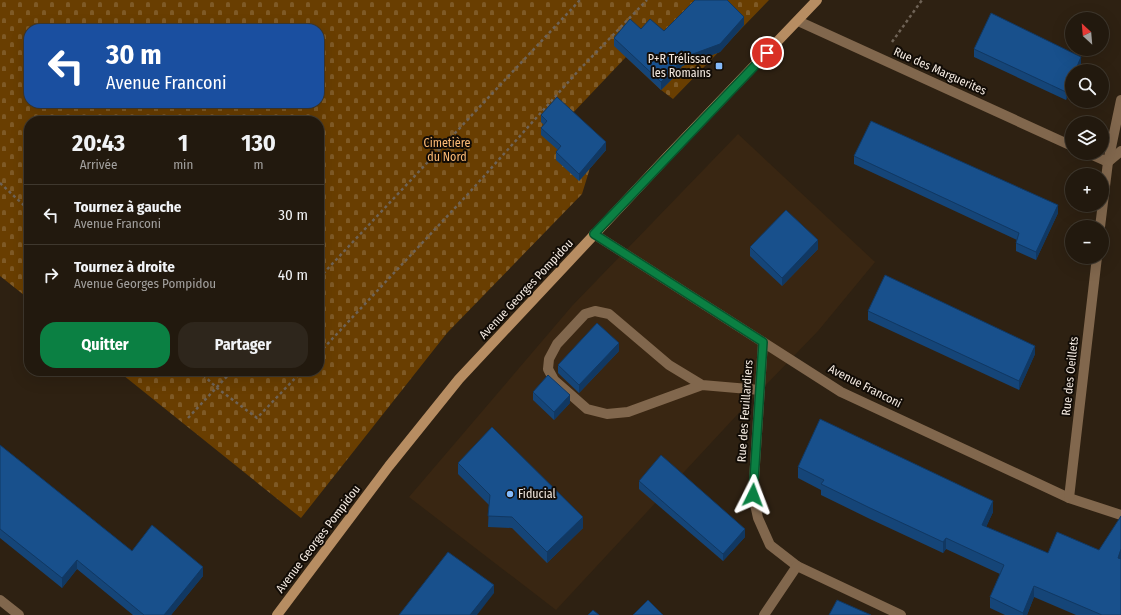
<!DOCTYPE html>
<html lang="fr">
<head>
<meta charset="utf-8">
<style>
	body { margin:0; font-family:"Fira Sans Condensed",sans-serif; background:#2e261c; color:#f1f3f6; height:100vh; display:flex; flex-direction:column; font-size:15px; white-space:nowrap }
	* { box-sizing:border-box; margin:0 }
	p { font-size:13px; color:#a2a09e }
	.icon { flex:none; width:22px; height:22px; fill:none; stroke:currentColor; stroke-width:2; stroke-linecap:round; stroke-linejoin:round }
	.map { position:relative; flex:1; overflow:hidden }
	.drawer { position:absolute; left:24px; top:116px; width:300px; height:260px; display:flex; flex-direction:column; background:#22190e; border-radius:16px; box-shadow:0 4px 16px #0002,0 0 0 1px #3f382e }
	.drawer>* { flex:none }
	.banner { position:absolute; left:24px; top:24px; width:300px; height:84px; border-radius:16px; box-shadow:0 4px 16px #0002,0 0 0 1px #3f382e; background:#1a4fa0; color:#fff; overflow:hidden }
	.needle { width:26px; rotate:334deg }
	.tools { position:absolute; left:1065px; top:12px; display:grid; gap:8px }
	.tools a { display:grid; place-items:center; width:44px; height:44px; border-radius:50%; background:#22190e; box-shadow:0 4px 16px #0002,0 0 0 1px #3f382e; font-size:20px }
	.pin { position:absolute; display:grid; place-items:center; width:34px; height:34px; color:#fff; margin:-17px; border:2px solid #fff; border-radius:50%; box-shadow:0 1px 4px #0007 }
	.me { position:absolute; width:44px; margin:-22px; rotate:3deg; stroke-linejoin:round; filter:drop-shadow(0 0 3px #0008) }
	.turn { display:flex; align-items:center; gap:14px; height:84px; padding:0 16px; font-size:18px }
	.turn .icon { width:52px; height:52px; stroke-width:2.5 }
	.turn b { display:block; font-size:28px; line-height:34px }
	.eta { display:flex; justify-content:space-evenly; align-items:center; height:68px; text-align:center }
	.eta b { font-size:24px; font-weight:700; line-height:28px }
	.button { display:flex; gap:8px; margin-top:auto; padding:8px 16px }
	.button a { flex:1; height:46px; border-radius:16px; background:#0b8043; color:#fff; font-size:16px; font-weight:700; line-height:46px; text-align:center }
	.button a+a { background:#2e261c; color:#f1f3f6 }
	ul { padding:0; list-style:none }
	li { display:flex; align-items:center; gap:12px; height:60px; padding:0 16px; border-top:1px solid #3f382e }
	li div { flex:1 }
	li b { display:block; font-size:15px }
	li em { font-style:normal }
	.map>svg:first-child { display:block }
	.built { fill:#392612 }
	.cemetery { fill:url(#cemetery-stones); fill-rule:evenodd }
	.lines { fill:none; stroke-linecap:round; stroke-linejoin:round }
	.path { stroke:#6f6356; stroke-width:2.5; stroke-dasharray:3 3; stroke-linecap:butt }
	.lane { stroke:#81674d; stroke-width:10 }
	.street { stroke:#81674d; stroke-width:10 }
	.secondary { stroke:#b78d62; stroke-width:10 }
	.wall { fill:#154578 }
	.shaded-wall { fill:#113862 }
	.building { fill:#18508c; stroke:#113862 }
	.route-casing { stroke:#07532c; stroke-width:10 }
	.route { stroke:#0b8043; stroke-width:7 }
	.poi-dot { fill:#85bbfb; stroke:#120c06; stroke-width:1.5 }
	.labels { text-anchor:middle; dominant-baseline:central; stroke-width:4; stroke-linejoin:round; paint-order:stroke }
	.poi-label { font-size:12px; fill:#f4eae1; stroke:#120c06; text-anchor:end }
	.street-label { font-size:12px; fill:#f4eae1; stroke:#120c06 }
	.park-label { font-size:12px; fill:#fbb974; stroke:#120c06 }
</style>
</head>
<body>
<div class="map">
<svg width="1121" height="615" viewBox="0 0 1121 615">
	<defs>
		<pattern id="cemetery-stones" width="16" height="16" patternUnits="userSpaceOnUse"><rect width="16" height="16" fill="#693e01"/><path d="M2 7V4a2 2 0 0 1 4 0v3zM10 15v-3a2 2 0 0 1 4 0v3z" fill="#7f5a26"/></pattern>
	</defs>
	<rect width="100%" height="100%" fill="#2e2112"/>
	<!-- built -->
	<polygon class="built" points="738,134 875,262 818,331 736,416 556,610 409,497 572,306"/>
	<!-- cemetery -->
	<path class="cemetery" d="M0 0H769L673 99 661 90 626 57 570 116 606 150 590 168 582 194 447 333 301 518 118 371H319V121H29V299L0 276ZM29 29H319V103H29Z"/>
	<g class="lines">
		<!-- path -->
		<g class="path">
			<polyline points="892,42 922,0"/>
			<polyline points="0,183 29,210"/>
			<polyline points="319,278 580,0"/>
			<polyline points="319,353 468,194 580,69 647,0"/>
			<polyline points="199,371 217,388 257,418 302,371"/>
			<polyline points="188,418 232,371"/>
		</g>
		<!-- lane -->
		<polyline class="lane" points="702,385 669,365 609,314 595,311 585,314 557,344 549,359 548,369 554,380 587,409 607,414 628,412 702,385 760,390"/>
		<!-- street -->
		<g class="street">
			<polyline points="798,21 1072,146"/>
			<polyline points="1088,153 1108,162 1121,151"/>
			<polyline points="1100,227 1108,162 1121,100"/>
			<polyline points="594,234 841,392 1069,498 1121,515"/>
			<polyline points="763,342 753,495 758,518 770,545 797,566 901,615"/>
			<polyline points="1069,498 1097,257"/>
			<polyline points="0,600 19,615"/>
			<polyline points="764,615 797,566"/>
		</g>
		<!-- secondary -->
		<polyline class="secondary" points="277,615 389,466 459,379 666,158 817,0"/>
	</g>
	<!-- wall -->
	<g class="wall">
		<polygon points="744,25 720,52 682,66 676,75 661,90 614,46 614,38 641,29 664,31"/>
		<polygon points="974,49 1081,65 1079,71 1072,71 1072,86 1066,100 974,57"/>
		<polygon points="541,115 606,150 579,181 556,160 556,152 558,150 541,135 541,128 544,125 541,122"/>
		<polygon points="854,156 1058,213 1036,260 1016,251 1016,243 1017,240 854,164"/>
		<polygon points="750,247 818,249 782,286 750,256"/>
		<polygon points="868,311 1035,354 1019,390 868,320"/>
		<polygon points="619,351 579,393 558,373 558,365"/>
		<polygon points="533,392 570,403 554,420 533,400"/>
		<polygon points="0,445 132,551 203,576 171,615 133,615 77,569 62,588 0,538"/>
		<polygon points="458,463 583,528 547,563 512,528 488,527 489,505 458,474"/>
		<polygon points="798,467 993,512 986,527 1121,615 1076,615 1034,597 1027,615 1005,615 990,608 990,597 1000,574 946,549 943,553 870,519 821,495 821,490 798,478"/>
		<polygon points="639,481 745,537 723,561 639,489"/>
	</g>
	<!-- shaded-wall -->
	<g class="shaded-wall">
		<polygon points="744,17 744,25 720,52 682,66 676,75 661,90 661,82 682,58"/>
		<polygon points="1081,57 1081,65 1079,71 1075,71"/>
		<polygon points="1072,78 1072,86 1066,100 1066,92"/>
		<polygon points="606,142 606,150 579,181 579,174"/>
		<polygon points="1058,205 1058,213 1036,260 1036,252"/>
		<polygon points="818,240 818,249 782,286 782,278"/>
		<polygon points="619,343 619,351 579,393 579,385"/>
		<polygon points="1035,346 1035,354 1019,390 1019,381"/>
		<polygon points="570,395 570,403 554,420 554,412"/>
		<polygon points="993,501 993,512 982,536 982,525"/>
		<polygon points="583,517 583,528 547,563 547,552"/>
		<polygon points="745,529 745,537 723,561 723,554"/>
		<polygon points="946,538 946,549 943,553 943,542"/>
		<polygon points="1121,549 1121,560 1118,558"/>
		<polygon points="77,560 77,569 62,588 62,578"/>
		<polygon points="203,567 203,576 171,615 164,615"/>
		<polygon points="494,585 494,593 477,615 470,615"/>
		<polygon points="1034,586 1034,597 1027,615 1023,615 1023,613"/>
	</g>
	<!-- building -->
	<g class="building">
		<polygon points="695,0 727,0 744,17 720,44 682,58 676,67 661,82 614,38 630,19 641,29 650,19 664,31"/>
		<polygon points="991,13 1081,57 1075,71 1072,71 1072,78 1066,92 974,49"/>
		<polygon points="557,97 606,142 579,174 556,152 561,146 541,128 547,121 541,115"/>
		<polygon points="871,121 1058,205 1036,252 1016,243 1019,233 854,156"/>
		<polygon points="786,210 818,240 782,278 750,247"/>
		<polygon points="885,275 1035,346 1019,381 868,311"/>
		<polygon points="597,323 619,343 579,385 558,365"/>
		<polygon points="548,375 570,395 554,412 533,392"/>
		<polygon points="820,419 993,501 982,525 1048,553 1057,532 1099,550 1121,516 1121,549 1118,558 1121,559 1121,615 1102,615 1034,586 1023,613 990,597 1004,565 946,538 943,542 870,508 821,484 824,480 798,467"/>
		<polygon points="492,427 583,517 547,552 512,517 488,516 490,495 458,463"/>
		<polygon points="0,445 132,551 152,525 203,567 164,615 144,615 77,560 62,578 0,529"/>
		<polygon points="661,455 745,529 723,554 639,481"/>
		<polygon points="448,552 494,585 470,615 399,615"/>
		<polygon points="648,600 663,615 633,615"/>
		<polygon points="837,600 871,615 829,615"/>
		<polygon points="593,610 599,615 588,615"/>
	</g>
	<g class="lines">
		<defs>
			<polyline id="route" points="753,495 763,342 594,234 767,53"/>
		</defs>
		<!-- route casing -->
		<use href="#route" class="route-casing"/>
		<!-- route -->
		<use href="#route" class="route"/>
	</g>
	<!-- markers -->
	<g class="poi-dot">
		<rect x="715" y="62" width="8" height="8" rx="2"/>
		<circle cx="510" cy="494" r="4"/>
	</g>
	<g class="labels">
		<!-- poi labels -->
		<g class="poi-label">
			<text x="711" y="59">P+R Trélissac<tspan x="711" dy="14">les Romains</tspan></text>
			<text x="518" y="494" text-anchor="start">Fiducial</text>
		</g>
		<!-- street labels -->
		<g class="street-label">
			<text transform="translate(940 71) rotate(24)">Rue des Marguerites</text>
			<text transform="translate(526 289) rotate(-47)">Avenue Georges Pompidou</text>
			<text transform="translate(1070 376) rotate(-84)">Rue des Oeillets</text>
			<text transform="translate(865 386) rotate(27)">Avenue Franconi</text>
			<text transform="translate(745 411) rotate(-86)">Rue des Feuillardiers</text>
			<text transform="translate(318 539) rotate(-53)">Avenue Georges Pompidou</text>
		</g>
		<!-- park labels -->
		<g class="park-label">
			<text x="447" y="143">Cimetière<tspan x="447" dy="14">du Nord</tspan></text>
		</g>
	</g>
</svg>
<div class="tools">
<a><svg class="needle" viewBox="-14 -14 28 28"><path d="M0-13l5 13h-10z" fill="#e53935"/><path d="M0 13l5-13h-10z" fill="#a2a09e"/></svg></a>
<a><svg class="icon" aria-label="search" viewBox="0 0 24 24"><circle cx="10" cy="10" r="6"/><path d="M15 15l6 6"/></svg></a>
<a><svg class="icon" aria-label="layers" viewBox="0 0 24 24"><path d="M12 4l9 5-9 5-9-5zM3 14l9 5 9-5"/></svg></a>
<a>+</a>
<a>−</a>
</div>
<div class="pin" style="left:767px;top:53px;background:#d93025"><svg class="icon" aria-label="arrive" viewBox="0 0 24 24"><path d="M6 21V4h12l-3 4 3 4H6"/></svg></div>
<svg class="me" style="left:753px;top:495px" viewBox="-20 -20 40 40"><path d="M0-17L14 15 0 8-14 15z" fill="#0b8043" stroke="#fff" stroke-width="4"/></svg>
<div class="banner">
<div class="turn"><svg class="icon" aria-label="left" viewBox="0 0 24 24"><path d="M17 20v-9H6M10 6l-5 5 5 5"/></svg><div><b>30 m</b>Avenue Franconi</div></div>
</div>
<section class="drawer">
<div class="eta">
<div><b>20:43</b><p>Arrivée</p></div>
<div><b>1</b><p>min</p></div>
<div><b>130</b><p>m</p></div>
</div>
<ul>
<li><svg class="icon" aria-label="left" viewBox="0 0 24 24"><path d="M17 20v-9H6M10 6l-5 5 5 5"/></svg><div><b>Tournez à gauche</b><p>Avenue Franconi</p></div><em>30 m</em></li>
<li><svg class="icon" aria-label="right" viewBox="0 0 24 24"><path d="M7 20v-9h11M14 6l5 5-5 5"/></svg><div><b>Tournez à droite</b><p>Avenue Georges Pompidou</p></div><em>40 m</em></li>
</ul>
<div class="button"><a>Quitter</a><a>Partager</a></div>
</section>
</div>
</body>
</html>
